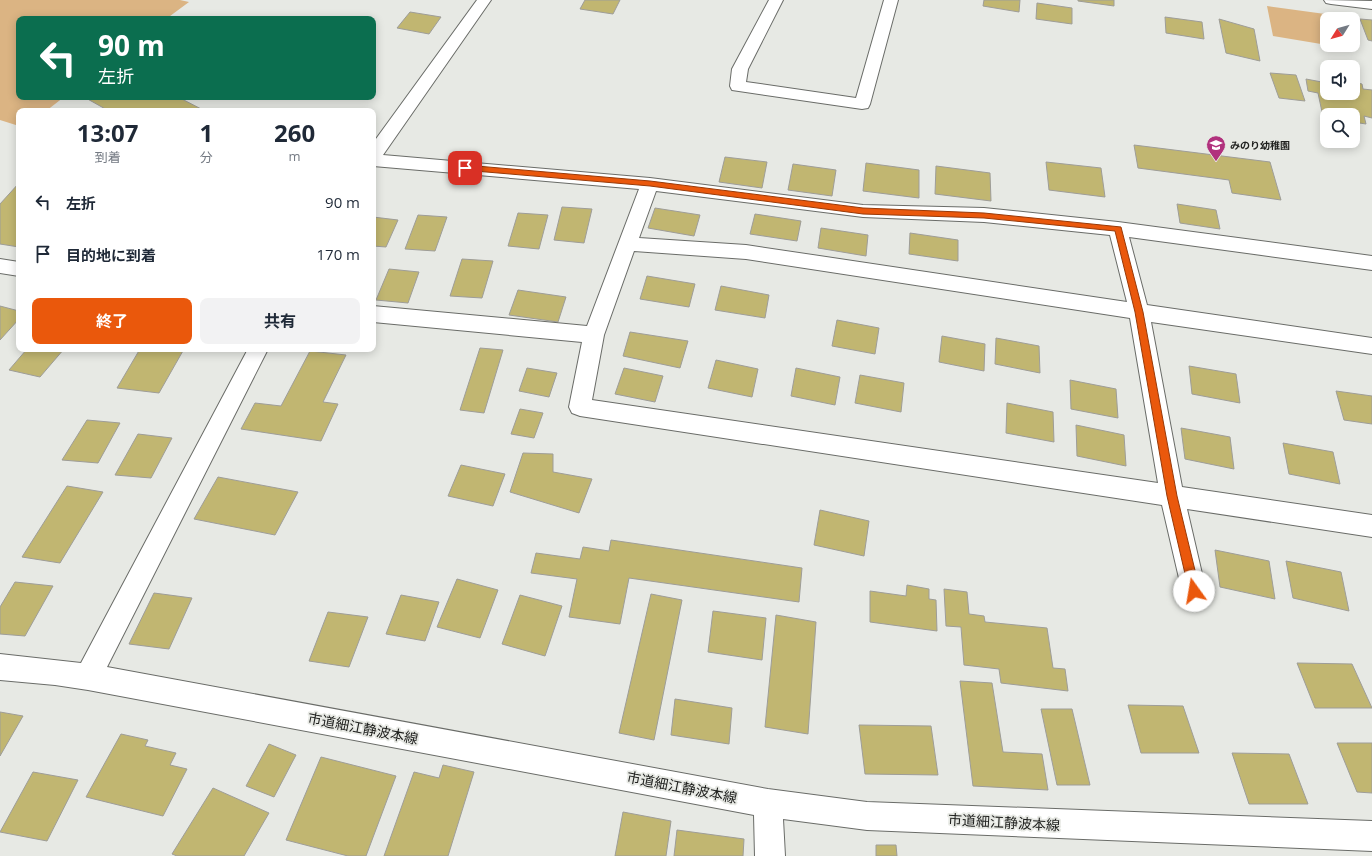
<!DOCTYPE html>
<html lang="ja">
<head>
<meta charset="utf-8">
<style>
	body { margin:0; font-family:"Open Sans","Noto Sans JP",sans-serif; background:#f2f2f3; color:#1f2937; height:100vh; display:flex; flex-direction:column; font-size:15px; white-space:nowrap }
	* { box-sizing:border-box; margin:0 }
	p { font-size:13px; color:#747a83 }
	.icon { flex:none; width:22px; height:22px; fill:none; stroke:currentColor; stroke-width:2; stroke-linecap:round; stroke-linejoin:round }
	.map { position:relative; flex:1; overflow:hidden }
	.drawer { position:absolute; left:16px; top:108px; width:360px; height:244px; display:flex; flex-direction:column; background:#fff; border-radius:8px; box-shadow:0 2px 10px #0003 }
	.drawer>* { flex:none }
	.top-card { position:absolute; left:16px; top:16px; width:360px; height:84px; border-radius:8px; box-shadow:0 2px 10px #0003; background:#0b6e4f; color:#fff; overflow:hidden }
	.needle { width:26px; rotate:233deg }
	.buttons { position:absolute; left:1320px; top:12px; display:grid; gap:8px }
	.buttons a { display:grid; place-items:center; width:40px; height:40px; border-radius:8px; background:#fff; box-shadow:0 2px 10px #0003; font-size:20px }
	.pin { position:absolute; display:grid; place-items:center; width:34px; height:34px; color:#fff; margin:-17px; border-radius:8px; box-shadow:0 2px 6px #0006 }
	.me { position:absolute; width:44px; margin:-22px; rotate:347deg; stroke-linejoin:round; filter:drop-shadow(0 0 3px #0008) }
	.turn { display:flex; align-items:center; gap:14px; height:84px; padding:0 16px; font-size:18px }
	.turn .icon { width:52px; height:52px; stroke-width:2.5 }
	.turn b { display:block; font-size:28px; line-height:34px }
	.eta { display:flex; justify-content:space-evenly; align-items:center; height:68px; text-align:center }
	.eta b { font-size:24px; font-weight:700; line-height:28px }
	.cta { display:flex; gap:8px; margin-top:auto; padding:8px 16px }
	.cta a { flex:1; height:46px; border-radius:8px; background:#ea580c; color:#fff; font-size:16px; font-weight:700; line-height:46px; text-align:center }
	.cta a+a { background:#f2f2f3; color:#1f2937 }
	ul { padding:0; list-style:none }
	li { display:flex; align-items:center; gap:12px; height:52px; padding:0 16px }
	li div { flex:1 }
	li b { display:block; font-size:15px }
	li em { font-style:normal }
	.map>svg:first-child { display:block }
	.green { fill:#dbb483 }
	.building { fill:#c1b671; stroke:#9e9d98 }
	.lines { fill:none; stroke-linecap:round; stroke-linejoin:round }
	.minor-casing { stroke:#6a6c68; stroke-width:2 }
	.minor { fill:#fff; fill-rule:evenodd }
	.route { fill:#ea580c; stroke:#983908 }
	.labels { text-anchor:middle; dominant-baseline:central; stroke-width:3.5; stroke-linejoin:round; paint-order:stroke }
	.far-poi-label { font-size:10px; font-weight:bold; fill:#20211f; stroke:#e7e9e4; text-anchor:start }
	.near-street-label { font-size:14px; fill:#20211f; stroke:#e7e9e4 }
</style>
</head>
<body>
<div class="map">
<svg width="1372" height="856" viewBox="0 0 1372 856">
	<rect width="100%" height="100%" fill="#e7e9e4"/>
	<!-- green -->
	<g class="green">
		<polygon points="0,0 180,0 189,2 166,19 19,19 19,97 64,97 46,111 19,111 19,126 0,120"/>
		<polygon points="1267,6 1347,17 1347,19 1327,19 1327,45 1273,36"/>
	</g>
	<!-- building -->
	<g class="building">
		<polygon points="585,0 620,0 613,14 580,9"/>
		<polygon points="984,0 1020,0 1019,12 983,6"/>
		<polygon points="1078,0 1114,0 1114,6 1078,1"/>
		<polygon points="1037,3 1072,8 1072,24 1036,19"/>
		<polygon points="410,12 441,17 429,34 397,28"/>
		<polygon points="1165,17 1202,22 1204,39 1166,33"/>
		<polygon points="1219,19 1254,29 1260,61 1226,53"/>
		<polygon points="1360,19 1372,20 1372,41 1368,40"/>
		<polygon points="1270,73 1296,75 1305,101 1279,98"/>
		<polygon points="1306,79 1327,83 1327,93 1353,93 1353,82 1362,84 1363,89 1372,90 1372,118 1364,116 1366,124 1353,122 1353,115 1337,115 1322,112 1318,93 1308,91"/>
		<polygon points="84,97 178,97 205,111 109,111"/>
		<polygon points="1134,145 1270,162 1281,200 1232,193 1229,180 1138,168"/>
		<polygon points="725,157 767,162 762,188 719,182"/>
		<polygon points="1046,162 1101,168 1105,197 1049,190"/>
		<polygon points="866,163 919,170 919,198 863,191"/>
		<polygon points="793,164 836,170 832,196 788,190"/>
		<polygon points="936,166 990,173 991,201 935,194"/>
		<polygon points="19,183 19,247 0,244 0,204"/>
		<polygon points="1177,204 1216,210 1220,229 1180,223"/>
		<polygon points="562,207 592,209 584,243 554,240"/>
		<polygon points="655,208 700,215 694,236 648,228"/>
		<polygon points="518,213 548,215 539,249 508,246"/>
		<polygon points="755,214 801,221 797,241 750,234"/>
		<polygon points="418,215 447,217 435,251 405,249"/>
		<polygon points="373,217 398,220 386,247 373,246"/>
		<polygon points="821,228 868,235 866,256 818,248"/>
		<polygon points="910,233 958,240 958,261 909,254"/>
		<polygon points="462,259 493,261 482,298 450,296"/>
		<polygon points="389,269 419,272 408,303 376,300"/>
		<polygon points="647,276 695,284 689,307 640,299"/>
		<polygon points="721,286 769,295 765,318 715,310"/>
		<polygon points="518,290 566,297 558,322 509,315"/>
		<polygon points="0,306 19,311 19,319 0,340"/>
		<polygon points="837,320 879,328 875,354 832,346"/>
		<polygon points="630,332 688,341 680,368 623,356"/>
		<polygon points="942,336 985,344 984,371 939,362"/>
		<polygon points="996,338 1039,346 1040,373 995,364"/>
		<polygon points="480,348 503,350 484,413 460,410"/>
		<polygon points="27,349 64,349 40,377 9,370"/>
		<polygon points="140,349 184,349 159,393 117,388"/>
		<polygon points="310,351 346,355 323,402 338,404 321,441 241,429 255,403 281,406"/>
		<polygon points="716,360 758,369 752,397 708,388"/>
		<polygon points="1189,366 1236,374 1240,403 1192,394"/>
		<polygon points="527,368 557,373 549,397 519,391"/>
		<polygon points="624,368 663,376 655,402 615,394"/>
		<polygon points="796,368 840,377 835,405 791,396"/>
		<polygon points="860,375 904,383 901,412 855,403"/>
		<polygon points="1070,380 1116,389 1118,418 1071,409"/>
		<polygon points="1336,391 1372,396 1372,424 1344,420"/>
		<polygon points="1007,403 1053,412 1054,442 1006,433"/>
		<polygon points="520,409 543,413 534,438 511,434"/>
		<polygon points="87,420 120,423 98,463 62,460"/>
		<polygon points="1076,425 1124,435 1126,466 1077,456"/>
		<polygon points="1181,428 1230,437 1234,469 1185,459"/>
		<polygon points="138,434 172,438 151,478 115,475"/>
		<polygon points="1283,443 1333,452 1340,484 1289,474"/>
		<polygon points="523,453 553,454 553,472 592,479 579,513 510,492"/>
		<polygon points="461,465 505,474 493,506 448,496"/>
		<polygon points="218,477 298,492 275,535 194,519"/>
		<polygon points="67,486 103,492 60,563 22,557"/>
		<polygon points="820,510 869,521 864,556 814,545"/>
		<polygon points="611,540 802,568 799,602 629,578 620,624 569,617 577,579 531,573 536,553 580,559 583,547 609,551"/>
		<polygon points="1215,550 1269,561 1275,599 1220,587"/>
		<polygon points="1286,561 1341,572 1349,611 1293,598"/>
		<polygon points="457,579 498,590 480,638 437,627"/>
		<polygon points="15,582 53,586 25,636 0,634 0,607"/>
		<polygon points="907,585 929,589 929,599 936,600 937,631 870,622 870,591 906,596"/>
		<polygon points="944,589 967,592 969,614 984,616 985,622 1047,628 1053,668 1065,669 1068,691 1001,683 999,669 964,665 961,627 946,626"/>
		<polygon points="154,593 192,598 169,649 129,644"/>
		<polygon points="651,594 682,600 654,740 619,733"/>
		<polygon points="401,595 439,602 425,641 386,634"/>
		<polygon points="520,595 562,606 545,656 502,644"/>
		<polygon points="713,611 766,618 762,660 708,652"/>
		<polygon points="328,612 368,617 349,667 309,661"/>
		<polygon points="776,615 816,622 808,734 765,727"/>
		<polygon points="1297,663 1352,664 1372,708 1315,708"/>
		<polygon points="960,681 992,683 1003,752 1042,754 1048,790 973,786"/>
		<polygon points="675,699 732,708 729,744 671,735"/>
		<polygon points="1128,705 1183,706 1199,753 1141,753"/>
		<polygon points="1041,709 1072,709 1090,785 1057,785"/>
		<polygon points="0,712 23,716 0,756"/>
		<polygon points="859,725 931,726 938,775 865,774"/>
		<polygon points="121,734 148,740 145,746 176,753 170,765 187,769 163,816 86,797"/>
		<polygon points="1337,743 1372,743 1372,793 1357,792"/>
		<polygon points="269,744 296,755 274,797 246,786"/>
		<polygon points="1232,753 1289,754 1308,804 1249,804"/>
		<polygon points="321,757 396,776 366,856 348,856 286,840"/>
		<polygon points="443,765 474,772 448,856 384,856 414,772 439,778"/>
		<polygon points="33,772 78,780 47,841 0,832"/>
		<polygon points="213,788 269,813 244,856 177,856 172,854"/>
		<polygon points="623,812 671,821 666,856 615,856"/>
		<polygon points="677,830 744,839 743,856 674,856"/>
		<polygon points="876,845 896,845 897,856 876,856"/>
	</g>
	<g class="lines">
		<defs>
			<g id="minor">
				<path d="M477 0H491L383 155 650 178 863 205 984 208 1118 222 1372 256V270L1129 237 1147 305 1372 338V354L1151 322 1182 487 1372 515V537L1187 509 1206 591 1203 599 1194 603 1185 599 1182 591 1162 505 580 416 572 413 569 407 582 342 373 322V306L587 326 639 189 373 166V143ZM656 191 863 217 984 222 1110 235 1127 302 746 245 639 238ZM634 251 746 259 1130 318 1158 483 592 400 604 335Z"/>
				<polygon points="769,0 783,0 748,69 746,82 856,98 884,0 898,0 870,104 868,108 862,109 732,90 730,86 732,69"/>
				<polygon points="1324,0 1372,1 1372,9 1331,4 1326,3"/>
				<polygon points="0,259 19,262 19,276 0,273"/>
				<polygon points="248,349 268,349 107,667 768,789 867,802 1372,821 1372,851 867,830 783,819 785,856 755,856 754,815 88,690 55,685 0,680 0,654 81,663"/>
			</g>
		</defs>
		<!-- minor casing -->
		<use href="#minor" class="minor-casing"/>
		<!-- minor -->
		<use href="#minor" class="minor"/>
	</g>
	<!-- route -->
	<polygon class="route" points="465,165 650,181 863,208 984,213 1121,227 1143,312 1177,496 1200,591 1198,595 1194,596 1191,595 1189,591 1167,496 1135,312 1115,231 984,218 863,214 650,186 463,170 463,166"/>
	<!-- icons -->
	<defs>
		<symbol id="school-pin" viewBox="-11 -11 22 30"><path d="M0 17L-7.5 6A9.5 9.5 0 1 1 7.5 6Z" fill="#b1317d" stroke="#e7e9e4"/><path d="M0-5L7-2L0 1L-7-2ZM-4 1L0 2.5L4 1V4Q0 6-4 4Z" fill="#fff"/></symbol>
	</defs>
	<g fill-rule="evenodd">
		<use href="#school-pin" x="1205" y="134" width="22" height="30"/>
	</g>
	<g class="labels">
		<!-- far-poi labels -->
		<g class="far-poi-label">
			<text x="1230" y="145">みのり幼稚園</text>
		</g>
		<!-- near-street labels -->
		<g class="near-street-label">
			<text transform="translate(363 728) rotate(11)">市道細江静波本線</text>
			<text transform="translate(682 787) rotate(11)">市道細江静波本線</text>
			<text transform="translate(1004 822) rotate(3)">市道細江静波本線</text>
		</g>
	</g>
</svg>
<div class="buttons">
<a><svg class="needle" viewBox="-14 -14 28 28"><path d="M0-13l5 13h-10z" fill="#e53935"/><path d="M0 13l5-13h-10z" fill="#747a83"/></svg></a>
<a><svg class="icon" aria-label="sound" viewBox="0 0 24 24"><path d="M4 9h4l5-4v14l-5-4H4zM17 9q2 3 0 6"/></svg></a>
<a><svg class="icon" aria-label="search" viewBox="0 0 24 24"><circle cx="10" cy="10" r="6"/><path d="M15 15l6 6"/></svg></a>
</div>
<div class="pin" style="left:465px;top:168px;background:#d93025"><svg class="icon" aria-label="arrive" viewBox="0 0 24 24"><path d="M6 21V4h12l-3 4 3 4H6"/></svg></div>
<svg class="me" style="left:1194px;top:591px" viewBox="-20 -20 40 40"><circle r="19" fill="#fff"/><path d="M0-13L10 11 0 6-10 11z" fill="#ea580c"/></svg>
<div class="top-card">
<div class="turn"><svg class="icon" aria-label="left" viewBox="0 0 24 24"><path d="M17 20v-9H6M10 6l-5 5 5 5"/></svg><div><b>90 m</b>左折</div></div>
</div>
<section class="drawer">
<div class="eta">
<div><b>13:07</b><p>到着</p></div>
<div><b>1</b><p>分</p></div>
<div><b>260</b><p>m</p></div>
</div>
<ul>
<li><svg class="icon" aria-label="left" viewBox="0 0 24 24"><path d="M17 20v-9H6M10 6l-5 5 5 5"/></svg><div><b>左折</b></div><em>90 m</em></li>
<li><svg class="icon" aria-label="arrive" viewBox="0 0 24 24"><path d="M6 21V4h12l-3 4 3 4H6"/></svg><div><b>目的地に到着</b></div><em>170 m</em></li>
</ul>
<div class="cta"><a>終了</a><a>共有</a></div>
</section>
</div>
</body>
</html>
